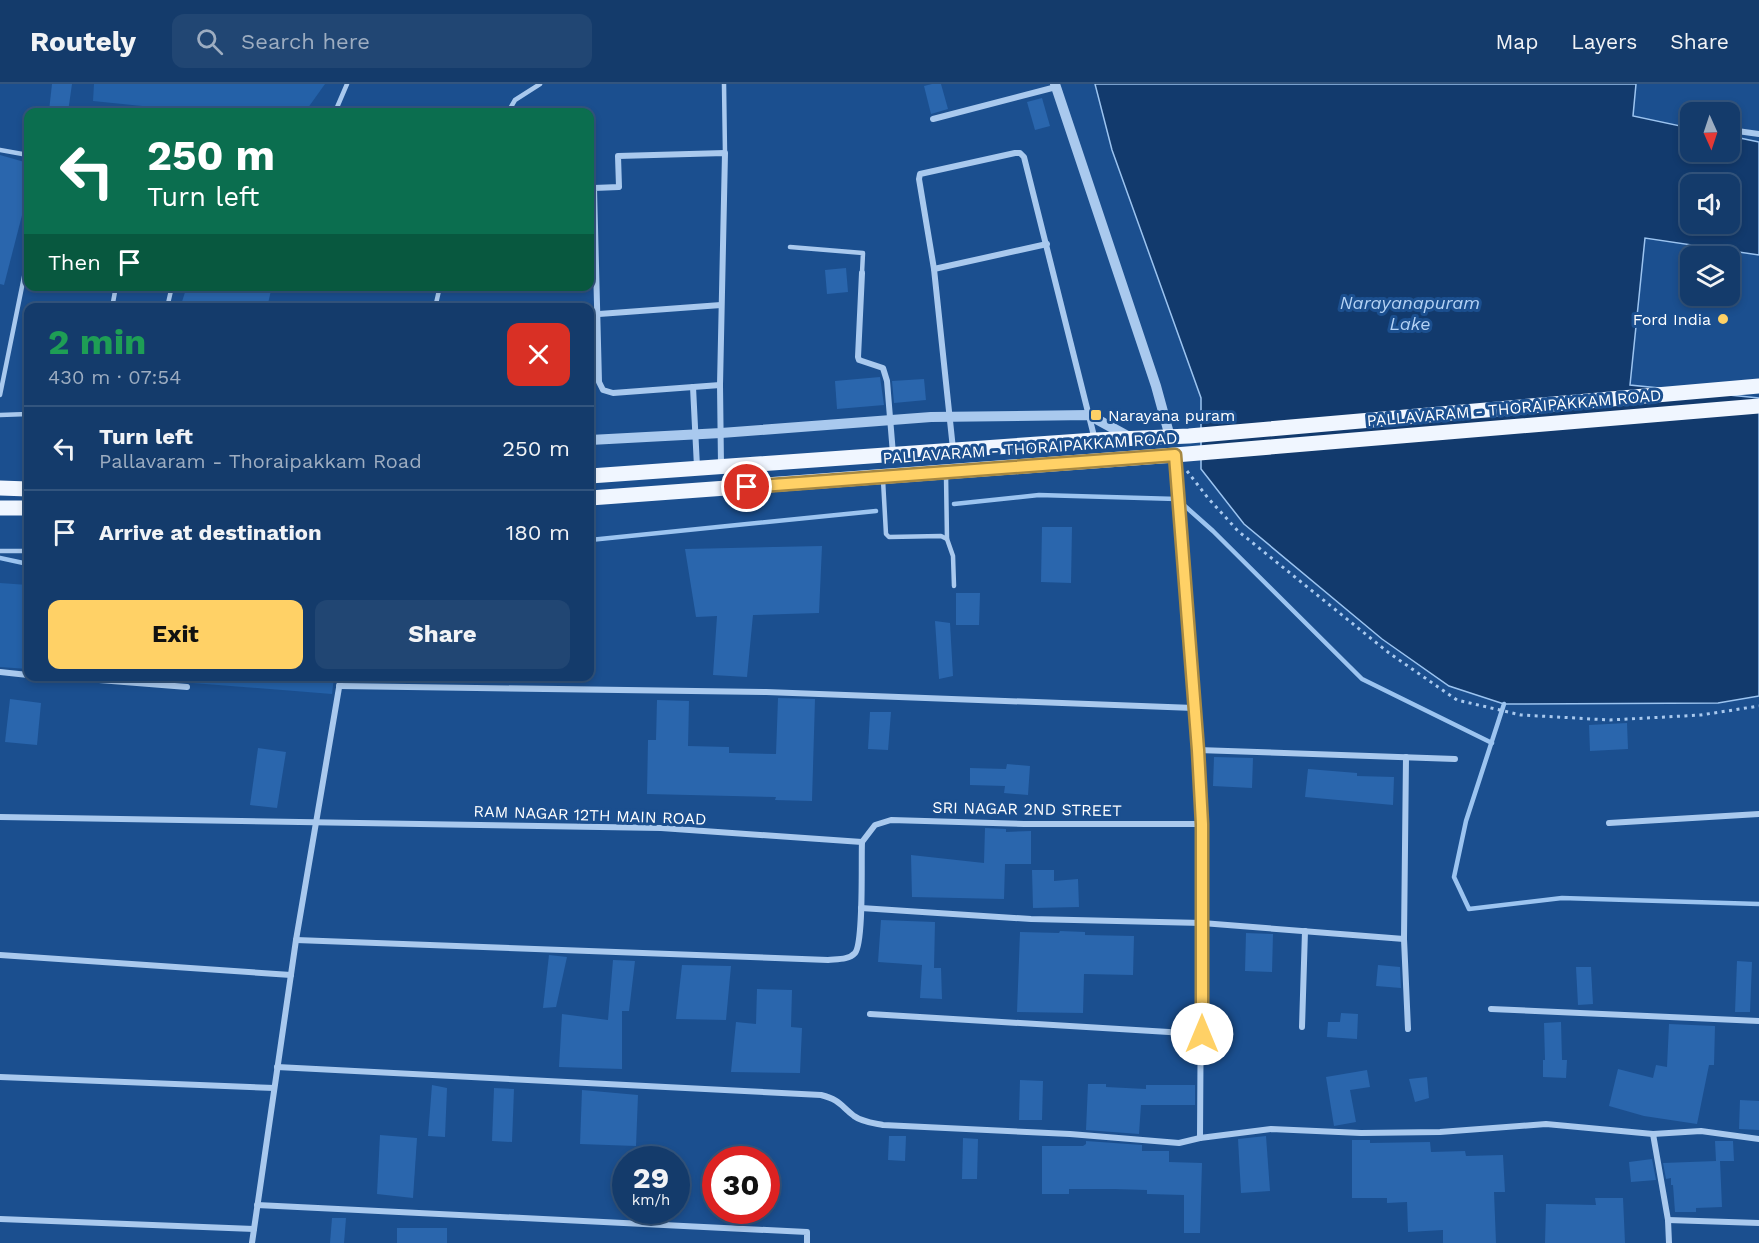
<!DOCTYPE html>
<html lang="en">
<head>
<meta charset="utf-8">
<style>
	body { margin:0; font-family:"Work Sans",sans-serif; background:#214673; color:#f1f3f6; height:100vh; display:flex; flex-direction:column; font-size:22px; white-space:nowrap }
	* { box-sizing:border-box; margin:0 }
	p { font-size:20px; color:#9dadc1 }
	.icon { flex:none; width:33px; height:33px; fill:none; stroke:currentColor; stroke-width:2; stroke-linecap:round; stroke-linejoin:round }
	.map { position:relative; flex:1; overflow:hidden }
	.side { position:absolute; left:24px; top:219px; width:570px; height:378px; display:flex; flex-direction:column; background:#143b6b; border-radius:12px; box-shadow:0 3px 9px #0003,0 0 0 2px #33557e }
	.side>* { flex:none }
	.banner { position:absolute; left:24px; top:24px; width:570px; height:183px; border-radius:12px; box-shadow:0 3px 9px #0003,0 0 0 2px #33557e; background:#0b6e4f; color:#fff; overflow:hidden }
	.needle { width:39px; rotate:177deg }
	.controls { position:absolute; left:1680px; top:18px; display:grid; gap:12px }
	.controls a { display:grid; place-items:center; width:60px; height:60px; border-radius:12px; background:#143b6b; box-shadow:0 3px 9px #0003,0 0 0 2px #33557e; font-size:30px }
	.speed { position:absolute; left:612px; top:1062px; display:flex; gap:12px; font-size:30px; font-weight:700; text-align:center }
	.speed>* { display:grid; place-content:center; width:78px; height:78px; border-radius:50%; background:#143b6b; box-shadow:0 3px 9px #0003,0 0 0 2px #33557e; line-height:1 }
	.speed small { font-size:15px; font-weight:400 }
	.speed .limit { border:9px solid #d22; background:#fff; color:#111 }
	.pin { position:absolute; display:grid; place-items:center; width:51px; height:51px; color:#fff; margin:-26px; border:3px solid #fff; border-radius:50%; box-shadow:0 2px 6px #0007 }
	.me { position:absolute; width:66px; margin:-33px; rotate:0deg; stroke-linejoin:round; filter:drop-shadow(0 0 4px #0008) }
	.turn { display:flex; align-items:center; gap:21px; height:126px; padding:0 24px; font-size:27px }
	.turn .icon { width:78px; height:78px; stroke-width:2.5 }
	.turn b { display:block; font-size:42px; line-height:51px }
	.then { display:flex; align-items:center; height:57px; padding:0 24px; background:#0003; gap:12px; font-size:22px }
	.round { display:grid; place-items:center; flex:none; width:63px; height:63px; border-radius:12px; background:#214673 }
	.headline { display:flex; align-items:center; justify-content:space-between; height:102px; padding:0 24px }
	h1 { font-size:36px; font-weight:700; line-height:45px; color:#1e9e55 }
	.action { display:flex; gap:12px; margin-top:auto; padding:12px 24px }
	.action a { flex:1; height:69px; border-radius:12px; background:#ffd166; color:#111; font-size:24px; font-weight:700; line-height:69px; text-align:center }
	.action a+a { background:#214673; color:#f1f3f6 }
	ul { padding:0; list-style:none }
	li { display:flex; align-items:center; gap:18px; height:84px; padding:0 24px; border-top:2px solid #33557e }
	li div { flex:1 }
	li b { display:block; font-size:22px }
	li em { font-style:normal }
	header { display:flex; align-items:center; gap:36px; box-sizing:border-box; height:84px; padding:0 30px; background:#143b6b; border-bottom:2px solid #33557e }
	header strong { font-size:28px }
	nav { display:flex; gap:33px; margin-inline-start:auto; font-size:21px }
	.search { width:420px; height:54px; background:#214673; display:flex; align-items:center; gap:15px; box-sizing:border-box; padding:0 21px; border-radius:12px; color:#9dadc1; font-size:22px }
	.map>svg:first-child { display:block }
	.green { fill:#2461a8 }
	.water { fill:#123a6d; stroke:#9cc4f0; stroke-width:1.5; fill-rule:evenodd }
	.lines { fill:none; stroke-linecap:round; stroke-linejoin:round }
	.stream { stroke:#9cc4f0; stroke-width:4.5 }
	.building { fill:#2a66ad }
	.path { stroke:#a9c9ee; stroke-width:3; stroke-dasharray:3 4.5; stroke-linecap:butt }
	.service { stroke:#a9c9ee; stroke-width:4.5 }
	.minor { stroke:#a9c9ee; stroke-width:6 }
	.tertiary { stroke:#a9c9ee; stroke-width:10 }
	.primary { stroke:#f0f6ff; stroke-width:15 }
	.route-casing { stroke:#a68842; stroke-width:15 }
	.route { stroke:#ffd166; stroke-width:10 }
	.poi-dot { fill:#ffd166; stroke:#1b4f8f; stroke-width:2 }
	.labels { text-anchor:middle; dominant-baseline:central; stroke-width:6; stroke-linejoin:round; paint-order:stroke }
	.poi-label { font-size:16px; fill:#fff; stroke:#1b4f8f; text-anchor:end }
	.street-label { font-size:16px; fill:#fff; stroke:#1b4f8f }
	.water-label { font-size:18px; font-style:italic; fill:#b5d3f5; stroke:#1b4f8f }
</style>
</head>
<body>
<header>
<strong>Routely</strong>
<div class="search"><svg class="icon" aria-label="search" viewBox="0 0 24 24"><circle cx="10" cy="10" r="6"/><path d="M15 15l6 6"/></svg>Search here</div>
<nav><a>Map</a><a>Layers</a><a>Share</a></nav>
</header>
<div class="map">
<svg width="1759" height="1159" viewBox="0 0 1759 1159">
	<rect width="100%" height="100%" fill="#1b4f8f"/>
	<!-- green -->
	<g class="green">
		<polygon points="94,0 325,0 305,28 201,28 93,17"/>
		<polygon points="0,499 28,501 28,585 0,583"/>
		<polygon points="116,593 334,592 334,593 332,610"/>
	</g>
	<!-- water -->
	<path class="water" d="M1095 0H1636L1633 32 1690 44V68H1730V52L1759 58V171L1645 154 1630 301 1759 314V612L1718 619 1504 620 1449 602 1382 555 1244 440 1201 385V314L1112 66ZM1690 100H1730V140H1690Z"/>
	<g class="lines">
		<!-- stream -->
		<g class="stream">
			<polyline points="954,420 1039,411 1177,415 1213,447 1362,595 1492,659"/>
			<polyline points="590,456 876,427"/>
			<polyline points="0,474 28,480"/>
			<polyline points="1504,620 1466,737 1454,793 1469,825 1562,814 1759,820"/>
		</g>
	</g>
	<!-- building -->
	<g class="building">
		<polygon points="52,0 72,0 68,28 49,27"/>
		<polygon points="932,0 941,0 948,25 931,30 924,2"/>
		<polygon points="1042,14 1050,42 1035,46 1027,18"/>
		<polygon points="0,71 28,79 28,108 4,201 0,200"/>
		<polygon points="846,184 848,208 827,210 825,186"/>
		<polygon points="187,202 272,202 267,224 180,224"/>
		<polygon points="880,293 884,321 837,325 835,297"/>
		<polygon points="924,295 926,316 894,319 892,297"/>
		<polygon points="1042,443 1072,443 1071,499 1041,498"/>
		<polygon points="822,462 819,529 753,531 747,593 713,591 717,532 696,533 685,465"/>
		<polygon points="956,509 980,509 979,541 956,541"/>
		<polygon points="935,537 950,539 953,592 939,595"/>
		<polygon points="778,614 815,615 812,717 775,716 776,713 647,710 648,656 656,656 657,616 689,617 688,662 729,663 729,669 776,670"/>
		<polygon points="10,615 41,619 37,661 5,658"/>
		<polygon points="870,628 891,628 888,666 868,665"/>
		<polygon points="1627,639 1628,665 1590,667 1589,641"/>
		<polygon points="258,664 286,668 277,724 250,721"/>
		<polygon points="1214,673 1253,674 1252,704 1213,702"/>
		<polygon points="1007,680 1030,682 1028,711 1004,709 1005,702 970,701 970,684 1006,685"/>
		<polygon points="1308,685 1357,689 1357,692 1394,693 1393,721 1305,713"/>
		<polygon points="985,744 1006,745 1006,748 1031,747 1031,780 1005,780 1004,815 912,813 911,771 984,779"/>
		<polygon points="1032,786 1054,786 1054,797 1078,795 1079,823 1033,824"/>
		<polygon points="881,836 935,838 934,884 941,884 942,915 920,914 922,881 878,878"/>
		<polygon points="1060,847 1085,848 1085,851 1134,852 1133,891 1084,890 1083,929 1017,928 1020,848 1059,849"/>
		<polygon points="1246,849 1273,850 1272,888 1245,887"/>
		<polygon points="549,871 567,873 556,923 543,924"/>
		<polygon points="613,876 635,877 629,927 622,927 622,985 559,983 562,930 608,936"/>
		<polygon points="1737,877 1752,878 1750,928 1735,928"/>
		<polygon points="682,881 731,882 726,936 676,935"/>
		<polygon points="1378,881 1400,883 1401,904 1376,902"/>
		<polygon points="1576,883 1591,883 1593,920 1578,921"/>
		<polygon points="757,905 792,906 791,943 802,944 800,989 731,988 736,938 756,940"/>
		<polygon points="1341,929 1358,930 1357,955 1327,953 1328,938 1340,938"/>
		<polygon points="1561,938 1562,976 1567,976 1566,994 1543,993 1543,976 1545,976 1544,939"/>
		<polygon points="1669,940 1715,942 1714,981 1709,981 1697,1040 1644,1032 1609,1022 1618,985 1653,994 1656,981 1667,983"/>
		<polygon points="1367,986 1370,1003 1350,1006 1356,1038 1334,1042 1326,993"/>
		<polygon points="1427,993 1429,1014 1415,1018 1409,995"/>
		<polygon points="1020,996 1043,997 1042,1036 1019,1036"/>
		<polygon points="1088,1000 1106,1000 1106,1003 1146,1005 1146,1001 1195,1001 1195,1021 1141,1021 1139,1050 1086,1046"/>
		<polygon points="432,1001 447,1004 445,1053 428,1052"/>
		<polygon points="494,1004 514,1005 512,1058 492,1057"/>
		<polygon points="582,1006 638,1011 636,1062 580,1060"/>
		<polygon points="1740,1016 1759,1017 1759,1046 1739,1045"/>
		<polygon points="380,1051 417,1054 413,1114 377,1110"/>
		<polygon points="889,1052 906,1052 905,1077 888,1076"/>
		<polygon points="1266,1052 1270,1107 1241,1109 1238,1055"/>
		<polygon points="963,1054 978,1055 977,1095 962,1095"/>
		<polygon points="1352,1056 1370,1056 1370,1059 1430,1058 1431,1068 1465,1067 1466,1072 1503,1071 1505,1108 1494,1108 1496,1159 1443,1159 1443,1146 1408,1148 1407,1118 1387,1119 1387,1114 1352,1114"/>
		<polygon points="1086,1057 1142,1061 1142,1067 1169,1067 1169,1078 1202,1079 1200,1149 1184,1149 1184,1111 1147,1110 1147,1106 1114,1105 1069,1105 1069,1110 1042,1110 1042,1062 1083,1062 1086,1060"/>
		<polygon points="1715,1057 1733,1057 1734,1077 1720,1077 1722,1123 1696,1124 1696,1128 1675,1128 1673,1101 1671,1101 1671,1094 1666,1095 1663,1079 1716,1077"/>
		<polygon points="1652,1075 1656,1096 1631,1098 1629,1078"/>
		<polygon points="1595,1114 1623,1114 1625,1159 1545,1159 1546,1120 1596,1121"/>
		<polygon points="332,1134 346,1134 344,1159 330,1159"/>
		<rect x="397" y="1144" width="50" height="15"/>
	</g>
	<g class="lines">
		<!-- path -->
		<polyline class="path" points="1187,387 1208,414 1238,447 1389,569 1457,616 1521,631 1610,636 1701,631 1759,622"/>
		<!-- service -->
		<g class="service">
			<polyline points="724,0 725,69"/>
			<polyline points="335,28 347,0"/>
			<polyline points="508,28 515,16 540,0"/>
			<polyline points="0,66 28,71"/>
			<polyline points="790,163 863,169 862,189"/>
			<polyline points="112,224 116,202"/>
			<polyline points="167,224 172,202"/>
			<polyline points="435,224 440,202"/>
			<polyline points="0,311 28,173"/>
			<polyline points="0,331 28,330"/>
			<polyline points="946,391 947,455"/>
			<polyline points="883,396 886,450 889,453 941,452 947,455 953,472 954,502"/>
			<polyline points="0,467 28,467"/>
		</g>
		<!-- minor -->
		<g class="minor">
			<polyline points="933,35 1056,3"/>
			<polyline points="1730,46 1759,50"/>
			<polyline points="934,185 1047,160"/>
			<polyline points="862,189 858,273 859,276 883,284 887,297 893,370"/>
			<polyline points="599,230 721,221"/>
			<polyline points="720,301 613,309 603,306 599,298 594,104 619,103 618,72 725,69 720,301 721,381"/>
			<polyline points="693,303 697,383"/>
			<polyline points="953,365 934,185 919,95 920,90 1015,69 1020,69 1024,73 1095,356"/>
			<polyline points="1175,372 1198,666 1202,740 1200,1054"/>
			<polyline points="0,588 28,591"/>
			<polyline points="49,592 187,603"/>
			<polyline points="339,602 766,608 1194,624"/>
			<polyline points="1198,666 1455,675"/>
			<polyline points="1406,673 1404,855 1408,945"/>
			<polyline points="0,733 661,744 862,758"/>
			<polyline points="1609,739 1759,730"/>
			<polyline points="862,758 875,741 891,736 1024,740 1202,740"/>
			<polyline points="861,824 1031,835 1202,839 1404,855"/>
			<path d="M296 856 828 876C837 875 849 876 855 869 864 858 861 776 862 758"/>
			<polyline points="0,871 291,891"/>
			<polyline points="1491,925 1759,937"/>
			<polyline points="870,930 1202,950"/>
			<polyline points="1302,943 1305,847"/>
			<path d="M277 983 821 1011C840 1016 840 1021 854 1032 862 1038 873 1039 883 1041L1070 1050 1179 1059 1200 1054 1271 1045 1361 1049 1440 1048 1546 1040 1653 1050 1701 1047 1759 1055"/>
			<polyline points="0,993 274,1004"/>
			<polyline points="1653,1050 1668,1136 1669,1159"/>
			<polyline points="257,1121 807,1148 807,1159"/>
			<polyline points="0,1135 254,1145"/>
			<polyline points="1668,1136 1759,1139"/>
			<polyline points="252,1159 296,856 341,592"/>
		</g>
		<!-- tertiary -->
		<g class="tertiary">
			<polyline points="1055,0 1156,302 1170,353"/>
			<polyline points="590,356 721,349 931,333 1089,331 1131,354"/>
		</g>
		<!-- primary -->
		<g class="primary">
			<polyline points="590,392 1095,356 1189,352 1759,302"/>
			<polyline points="0,404 28,405"/>
			<polyline points="590,414 1175,371 1759,322"/>
			<polyline points="0,424 28,424"/>
		</g>
	</g>
	<g class="lines">
		<defs>
			<polyline id="route" points="747,403 1175,371 1198,666 1202,740 1202,950"/>
		</defs>
		<!-- route casing -->
		<use href="#route" class="route-casing"/>
		<!-- route -->
		<use href="#route" class="route"/>
	</g>
	<!-- markers -->
	<g class="poi-dot">
		<circle cx="1723" cy="235" r="6"/>
		<rect x="1090" y="325" width="12" height="12" rx="3"/>
	</g>
	<g class="labels">
		<!-- poi labels -->
		<g class="poi-label">
			<text x="1711" y="235">Ford India</text>
			<text x="1108" y="331" text-anchor="start">Narayana puram</text>
		</g>
		<!-- street labels -->
		<g class="street-label">
			<text transform="translate(1514 324) rotate(-5)">PALLAVARAM - THORAIPAKKAM ROAD</text>
			<text transform="translate(1030 364) rotate(-4)">PALLAVARAM - THORAIPAKKAM ROAD</text>
			<text transform="translate(1027 725) rotate(1)">SRI NAGAR 2ND STREET</text>
			<text transform="translate(590 731) rotate(2)">RAM NAGAR 12TH MAIN ROAD</text>
		</g>
		<!-- water labels -->
		<g class="water-label">
			<text x="1410" y="218">Narayanapuram<tspan x="1410" dy="21">Lake</tspan></text>
		</g>
	</g>
</svg>
<div class="controls">
<a><svg class="needle" viewBox="-14 -14 28 28"><path d="M0-13l5 13h-10z" fill="#e53935"/><path d="M0 13l5-13h-10z" fill="#9dadc1"/></svg></a>
<a><svg class="icon" aria-label="sound" viewBox="0 0 24 24"><path d="M4 9h4l5-4v14l-5-4H4zM17 9q2 3 0 6"/></svg></a>
<a><svg class="icon" aria-label="layers" viewBox="0 0 24 24"><path d="M12 4l9 5-9 5-9-5zM3 14l9 5 9-5"/></svg></a>
</div>
<div class="speed"><div>29<small>km/h</small></div><div class="limit">30</div></div>
<div class="pin" style="left:747px;top:403px;background:#d93025"><svg class="icon" aria-label="arrive" viewBox="0 0 24 24"><path d="M6 21V4h12l-3 4 3 4H6"/></svg></div>
<svg class="me" style="left:1202px;top:950px" viewBox="-20 -20 40 40"><circle r="19" fill="#fff"/><path d="M0-13L10 11 0 6-10 11z" fill="#ffd166"/></svg>
<div class="banner">
<div class="turn"><svg class="icon" aria-label="left" viewBox="0 0 24 24"><path d="M17 20v-9H6M10 6l-5 5 5 5"/></svg><div><b>250 m</b>Turn left</div></div>
<div class="then">Then<svg class="icon" aria-label="arrive" viewBox="0 0 24 24"><path d="M6 21V4h12l-3 4 3 4H6"/></svg></div>
</div>
<section class="side">
<div class="headline"><div><h1>2 min</h1><p>430 m · 07:54</p></div><a class="round" style="background:#d93025;color:#fff"><svg class="icon" aria-label="close" viewBox="0 0 24 24"><path d="M6 6l12 12M18 6L6 18"/></svg></a></div>
<ul>
<li><svg class="icon" aria-label="left" viewBox="0 0 24 24"><path d="M17 20v-9H6M10 6l-5 5 5 5"/></svg><div><b>Turn left</b><p>Pallavaram - Thoraipakkam Road</p></div><em>250 m</em></li>
<li><svg class="icon" aria-label="arrive" viewBox="0 0 24 24"><path d="M6 21V4h12l-3 4 3 4H6"/></svg><div><b>Arrive at destination</b></div><em>180 m</em></li>
</ul>
<div class="action"><a>Exit</a><a>Share</a></div>
</section>
</div>
</body>
</html>
